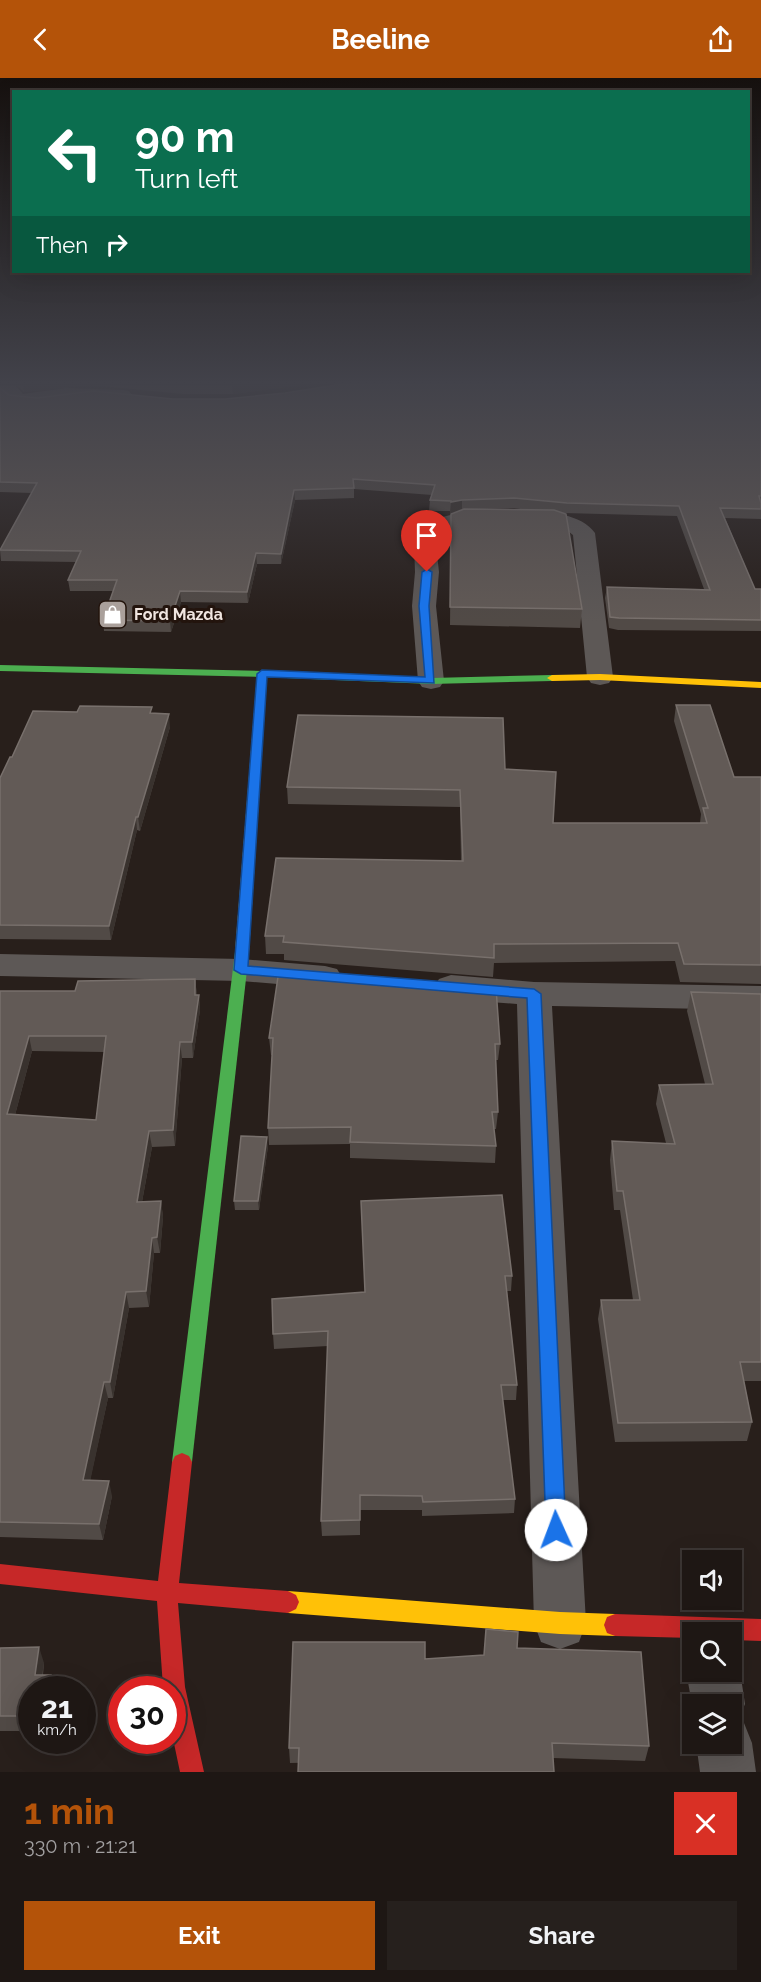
<!DOCTYPE html>
<html lang="en">
<head>
<meta charset="utf-8">
<style>
	body { margin:0; font-family:Raleway,sans-serif; background:#26201d; color:#f1f3f6; height:100vh; display:flex; flex-direction:column; font-size:22px; white-space:nowrap }
	* { box-sizing:border-box; margin:0 }
	p { font-size:20px; color:#a19fa0 }
	.icon { flex:none; width:33px; height:33px; fill:none; stroke:currentColor; stroke-width:2; stroke-linecap:round; stroke-linejoin:round }
	.map { position:relative; height:1694px; overflow:hidden }
	.panel { display:flex; flex-direction:column; background:#1e1714; flex:1 }
	.panel>* { flex:none }
	.guide { position:absolute; left:12px; top:12px; width:738px; height:183px; border-radius:0px; box-shadow:0 6px 24px #0002,0 0 0 2px #3c3634; background:#0b6e4f; color:#fff; overflow:hidden }
	.tools { position:absolute; left:682px; top:1472px; display:grid; gap:12px }
	.tools a { display:grid; place-items:center; width:60px; height:60px; border-radius:0px; background:#1e1714; box-shadow:0 6px 24px #0002,0 0 0 2px #3c3634; font-size:30px }
	.speed { position:absolute; left:18px; top:1598px; display:flex; gap:12px; font-size:30px; font-weight:700; text-align:center }
	.speed>* { display:grid; place-content:center; width:78px; height:78px; border-radius:50%; background:#1e1714; box-shadow:0 6px 24px #0002,0 0 0 2px #3c3634; line-height:1 }
	.speed small { font-size:15px; font-weight:400 }
	.speed .limit { border:9px solid #d22; background:#fff; color:#111 }
	.pin { position:absolute; display:grid; place-items:center; width:51px; height:51px; color:#fff; margin:-62px -26px; border-radius:50% 50% 50% 0; rotate:-45deg; box-shadow:0 0 6px #0007 }
	.pin .icon { rotate:45deg }
	.me { position:absolute; width:66px; margin:-33px; rotate:358deg; stroke-linejoin:round; filter:drop-shadow(0 0 4px #0008) }
	.turn { display:flex; align-items:center; gap:21px; height:126px; padding:0 24px; font-size:27px }
	.turn .icon { width:78px; height:78px; stroke-width:2.5 }
	.turn b { display:block; font-size:42px; line-height:51px }
	.then { display:flex; align-items:center; height:57px; padding:0 24px; background:#0003; gap:12px; font-size:22px }
	.round { display:grid; place-items:center; flex:none; width:63px; height:63px; border-radius:0px; background:#26201d }
	.head { display:flex; align-items:center; justify-content:space-between; height:102px; padding:0 24px }
	h1 { font-size:36px; font-weight:700; line-height:45px; color:#b45309 }
	.action { display:flex; gap:12px; margin-top:auto; padding:12px 24px }
	.action a { flex:1; height:69px; border-radius:0px; background:#b45309; color:#fff; font-size:24px; font-weight:700; line-height:69px; text-align:center }
	.action a+a { background:#26201d; color:#f1f3f6 }
	header { display:flex; justify-content:space-between; align-items:center; height:78px; padding:0 24px; background:#b45309; color:#fff; font-size:27px; font-weight:700 }
	.map>svg:first-child { display:block }
	.lines { fill:none; stroke-linecap:round; stroke-linejoin:round }
	.street { fill:#5d5856; fill-rule:evenodd }
	.fast { fill:#4caf50; fill-rule:evenodd }
	.slow { fill:#ffc107; fill-rule:evenodd }
	.jam { fill:#c62828; fill-rule:evenodd }
	.wall { fill:#514a46; fill-rule:evenodd }
	.shaded-wall { fill:#39322e }
	.building { fill:#625a56; stroke:#78706c; stroke-width:1.5; fill-rule:evenodd }
	.route { fill:#1a73e8; stroke:#114b97; stroke-width:1.5 }
	.labels { text-anchor:middle; dominant-baseline:central; stroke-width:6; stroke-linejoin:round; paint-order:stroke }
	.far-poi-label { font-size:16px; font-weight:bold; fill:#f0e5e0; stroke:#23140d; text-anchor:start }
</style>
</head>
<body>
<header><svg class="icon" aria-label="back" viewBox="0 0 24 24"><path d="M15 5l-7 7 7 7"/></svg>Beeline<svg class="icon" aria-label="share" viewBox="0 0 24 24"><path d="M12 15V3M7 8l5-5 5 5M5 13v7h14v-7"/></svg></header>
<div class="map">
<svg width="761" height="1694" viewBox="0 0 761 1694">
	<rect width="100%" height="100%" fill="#281f1b"/>
	<g class="lines">
		<!-- street -->
		<g class="street">
			<polygon points="0,307 15,307 23,316 66,310 123,312 129,313 132,317 129,321 123,322 66,320 21,327 8,323 0,311"/>
			<path d="M462 434C496 434 574 424 595 455L613 599 609 605 600 607 591 605 587 599 573 457 564 450 553 447 463 446 447 452 436 467 439 494 436 528 444 603 440 609 431 611 422 609 418 603 412 528 415 494 414 467 431 442Z"/>
			<polygon points="0,876 241,881 325,888 337,891 342,899 337,907 325,910 241,903 0,898"/>
			<polygon points="451,897 534,904 761,908 761,932 552,928 586,1545 579,1564 560,1571 541,1564 534,1545 517,926 451,921 439,917 434,909 439,901"/>
			<polygon points="732,1574 740,1593 745,1626 738,1643 744,1645 752,1665 756,1694 700,1694 696,1665 732,1665 732,1626 693,1626 693,1632 686,1593 693,1576 693,1593 732,1593"/>
		</g>
		<!-- fast -->
		<g class="fast">
			<polygon points="0,587 262,593 431,600 552,597 557,600 552,603 431,606 262,599 0,593"/>
			<polygon points="242,870 249,874 192,1384 189,1390 182,1393 175,1390 172,1384 235,874"/>
		</g>
		<!-- slow -->
		<g class="slow">
			<polygon points="262,593 267,596 249,874 242,878 235,874 257,596"/>
			<polygon points="600,596 761,604 761,610 600,602 552,603 547,600 552,597"/>
			<polygon points="288,1513 560,1534 615,1536 623,1539 626,1547 623,1555 615,1558 560,1556 288,1535 280,1531 277,1524 280,1517"/>
		</g>
		<!-- jam -->
		<g class="jam">
			<polygon points="182,1375 189,1378 192,1384 179,1505 288,1513 296,1517 299,1524 296,1531 288,1535 178,1525 185,1609 204,1694 180,1694 172,1656 172,1611 163,1611 163,1609 157,1523 0,1506 0,1486 158,1503 172,1384 175,1378"/>
			<polygon points="615,1536 761,1541 761,1563 732,1562 732,1554 693,1554 693,1560 615,1558 607,1555 604,1547 607,1539"/>
		</g>
	</g>
	<!-- wall -->
	<g class="wall">
		<polygon points="17,307 300,307 233,316 183,316 91,307 24,314"/>
		<path d="M761 307V441L725 440 755 511H761V553L618 552 609 550 605 520 607 509 704 511 677 438 564 435 582 531 580 550 450 547 451 436 461 432 450 435V433H429L430 422 432 417 354 411V420L295 422 281 486H257L248 525 181 524 171 554 104 553 103 542 113 513H70L68 502 76 484 1 483 0 472 32 415 0 414V310L9 317 37 320 225 321ZM514 430 527 432 484 431Z"/>
		<polygon points="676,627 734,699 761,699 761,906 680,904 675,883 494,885 493,899 284,882 284,876 266,876 265,858 461,783 460,729 288,726 287,709 505,691 553,745 700,745 701,736 674,643"/>
		<polygon points="153,635 170,649 140,753 137,752 111,862 0,861 0,700 12,679"/>
		<path d="M195 901 197 917H199L200 932 193 980H182L175 1068 152 1069 142 1124 161 1123 163 1139 160 1175H154L149 1229 129 1230 113 1320H108L90 1402 112 1418 103 1462 0 1459V913H75ZM32 973 104 974 96 1042 15 1037Z"/>
		<polygon points="691,914 761,916 761,1303 744,1303 752,1344 747,1363 615,1364 598,1241 601,1222 633,1222 620,1132 614,1132 610,1082 612,1063 666,1065 656,1026 659,1007 705,1006 687,933"/>
		<polygon points="269,960 500,966 498,982 496,982 498,1034 496,1051 494,1051 496,1068 495,1085 350,1080 350,1066 269,1067 268,1050 272,977 271,977"/>
		<polygon points="268,1068 259,1132 235,1132 234,1123"/>
		<polygon points="512,1198 511,1213 507,1213 517,1307 516,1322 502,1322 515,1421 514,1435 422,1438 422,1432 360,1432 360,1457 322,1458 321,1443 328,1268 274,1271 273,1256 364,1214"/>
		<polygon points="0,1570 44,1585 43,1597 32,1611 32,1653 0,1653"/>
		<polygon points="517,1570 649,1668 645,1683 553,1680 290,1685 289,1670 425,1581 484,1577"/>
	</g>
	<!-- shaded-wall -->
	<g class="shaded-wall">
		<polygon points="23,307 91,307 24,314"/>
		<polygon points="232,307 300,307 233,316"/>
		<polygon points="294,412 295,422 281,486 281,476"/>
		<polygon points="462,422 462,432 450,435 451,424"/>
		<polygon points="256,475 257,486 248,525 247,514"/>
		<polygon points="180,513 181,524 171,554 170,543"/>
		<polygon points="169,636 170,649 140,753 138,739"/>
		<polygon points="136,739 137,752 111,862 109,848"/>
		<polygon points="195,901 197,917 199,917 200,932 193,980 192,964"/>
		<polygon points="29,958 32,973 11,1052 7,1036"/>
		<polygon points="180,964 182,980 175,1068 173,1052"/>
		<polygon points="149,1053 152,1069 139,1140 137,1124"/>
		<polygon points="267,1059 268,1068 259,1132 258,1123"/>
		<polygon points="161,1123 163,1139 160,1175 157,1159"/>
		<polygon points="152,1160 154,1175 149,1229 146,1213"/>
		<polygon points="126,1214 129,1230 113,1320 110,1304"/>
		<polygon points="104,1304 108,1320 87,1418 83,1402"/>
		<polygon points="109,1403 112,1418 103,1462 99,1446"/>
		<polygon points="39,1569 44,1585 40,1611 35,1597"/>
		<polygon points="51,1597 56,1611 49,1611"/>
	</g>
	<!-- building -->
	<g class="building">
		<polygon points="336,307 761,307 761,418 759,418 761,425 761,431 720,430 755,511 761,511 761,542 619,540 610,539 607,509 710,512 679,428 567,425 514,420 462,422 451,424 451,423 430,422 435,407 353,401 354,410 294,412 281,476 256,475 247,514 180,513 170,543 103,542 117,502 68,502 81,473 0,472 37,405 0,404 0,310 9,317 37,320 93,313 173,321 225,321 285,315"/>
		<polygon points="464,431 554,432 566,436 582,531 450,529 451,436"/>
		<polygon points="676,627 710,627 734,699 761,699 761,887 684,886 678,865 494,866 494,880 283,864 284,858 265,858 276,780 463,783 460,712 287,709 298,637 503,640 505,691 556,694 553,745 707,745 703,730 708,730"/>
		<polygon points="80,628 152,629 150,635 169,636 138,739 136,739 109,848 0,847 0,700 10,679 12,679 33,633 77,634"/>
		<polygon points="279,892 496,910 500,966 495,966 498,1034 492,1034 496,1068 350,1064 351,1049 268,1050 273,960 269,960"/>
		<path d="M195 901V917H199L192 964H180L173 1052 149 1053 137 1124 161 1123 157 1159 152 1160 146 1213 126 1214 110 1304H104L83 1402 109 1403 99 1446 0 1444V913H75L78 903ZM29 958H106L96 1042 7 1036Z"/>
		<polygon points="691,914 761,916 761,1284 740,1284 752,1344 618,1345 601,1222 640,1222 623,1113 617,1113 612,1063 675,1066 659,1007 713,1006"/>
		<polygon points="241,1058 267,1059 258,1123 234,1123"/>
		<polygon points="502,1117 512,1198 505,1198 517,1307 501,1307 515,1421 423,1424 422,1418 360,1417 360,1442 321,1443 328,1253 273,1256 272,1221 365,1214 361,1123"/>
		<polygon points="486,1551 518,1554 517,1570 641,1574 649,1668 552,1665 554,1694 298,1694 299,1670 289,1670 293,1564 425,1564 425,1581 484,1577"/>
		<polygon points="39,1569 35,1597 51,1597 49,1611 32,1611 32,1638 0,1638 0,1570"/>
	</g>
	<!-- sky -->
	<linearGradient id="sky" x2="0" y2="1"><stop stop-color="#16110f"/><stop offset="0.56" stop-color="#42424a"/><stop offset="1" stop-color="#42424a" stop-opacity="0"/></linearGradient>
	<rect width="761" height="544" fill="url(#sky)"/>
	<!-- route -->
	<polygon class="route" points="427,491 432,494 429,528 434,605 267,599 248,888 534,911 541,916 566,1452 563,1459 556,1462 549,1459 546,1452 527,920 241,896 234,892 257,596 262,592 425,599 419,528 422,494"/>
	<!-- icons -->
	<defs>
		<symbol id="shop-square" viewBox="-11 -11 22 22"><rect x="-9" y="-9" width="18" height="18" rx="4" fill="#aaa09b" stroke="#23140d"/><path d="M-5-2.5h2.3a2.7 3.5 0 0 1 5.4 0H5L5.5 6h-11ZM-1.5-2.5h3a1.5 2.3 0 0 0-3 0Z" fill="#fff"/></symbol>
	</defs>
	<g fill-rule="evenodd">
		<use href="#shop-square" x="96" y="520" width="33" height="33"/>
	</g>
	<g class="labels">
		<!-- far-poi labels -->
		<g class="far-poi-label">
			<text x="134" y="536">Ford Mazda</text>
		</g>
	</g>
</svg>
<div class="tools">
<a><svg class="icon" aria-label="sound" viewBox="0 0 24 24"><path d="M4 9h4l5-4v14l-5-4H4zM17 9q2 3 0 6"/></svg></a>
<a><svg class="icon" aria-label="search" viewBox="0 0 24 24"><circle cx="10" cy="10" r="6"/><path d="M15 15l6 6"/></svg></a>
<a><svg class="icon" aria-label="layers" viewBox="0 0 24 24"><path d="M12 4l9 5-9 5-9-5zM3 14l9 5 9-5"/></svg></a>
</div>
<div class="speed"><div>21<small>km/h</small></div><div class="limit">30</div></div>
<div class="pin" style="left:427px;top:494px;background:#d93025"><svg class="icon" aria-label="arrive" viewBox="0 0 24 24"><path d="M6 21V4h12l-3 4 3 4H6"/></svg></div>
<svg class="me" style="left:556px;top:1452px" viewBox="-20 -20 40 40"><circle r="19" fill="#fff"/><path d="M0-13L10 11 0 6-10 11z" fill="#1a73e8"/></svg>
<div class="guide">
<div class="turn"><svg class="icon" aria-label="left" viewBox="0 0 24 24"><path d="M17 20v-9H6M10 6l-5 5 5 5"/></svg><div><b>90 m</b>Turn left</div></div>
<div class="then">Then<svg class="icon" aria-label="right" viewBox="0 0 24 24"><path d="M7 20v-9h11M14 6l5 5-5 5"/></svg></div>
</div>
</div>
<section class="panel">
<div class="head"><div><h1>1 min</h1><p>330 m · 21:21</p></div><a class="round" style="background:#d93025;color:#fff"><svg class="icon" aria-label="close" viewBox="0 0 24 24"><path d="M6 6l12 12M18 6L6 18"/></svg></a></div>
<div class="action"><a>Exit</a><a>Share</a></div>
</section>
</body>
</html>
